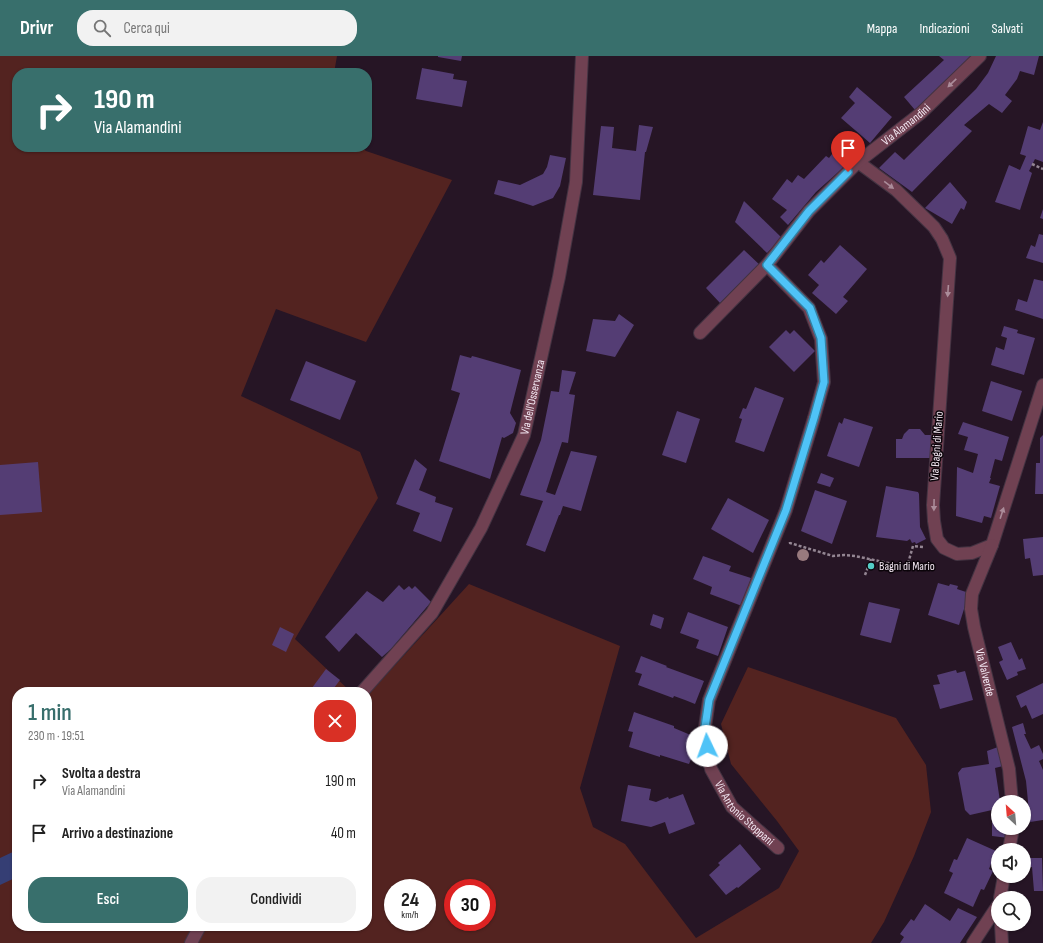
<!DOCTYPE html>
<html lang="it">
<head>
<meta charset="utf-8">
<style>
	body { margin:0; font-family:"Sofia Sans Condensed",sans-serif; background:#f2f2f2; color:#222; height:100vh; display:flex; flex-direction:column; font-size:15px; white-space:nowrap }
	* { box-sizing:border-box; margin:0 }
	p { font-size:13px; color:#767676 }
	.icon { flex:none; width:22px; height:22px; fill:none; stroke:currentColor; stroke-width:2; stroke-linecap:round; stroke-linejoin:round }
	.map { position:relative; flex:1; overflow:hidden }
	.details { position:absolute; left:12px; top:631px; width:360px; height:244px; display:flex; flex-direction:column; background:#fff; border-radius:16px; box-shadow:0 1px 3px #0004 }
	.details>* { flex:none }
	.top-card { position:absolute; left:12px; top:12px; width:360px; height:84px; border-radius:16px; box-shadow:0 1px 3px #0004; background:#386f6c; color:#fff; overflow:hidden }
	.needle { width:26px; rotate:334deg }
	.tools { position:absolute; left:991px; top:739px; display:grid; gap:8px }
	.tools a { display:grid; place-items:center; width:40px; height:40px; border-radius:50%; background:#fff; box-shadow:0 1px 3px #0004; font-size:20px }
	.speed { position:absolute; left:384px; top:823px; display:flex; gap:8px; font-size:20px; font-weight:700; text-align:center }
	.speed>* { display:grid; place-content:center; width:52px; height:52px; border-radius:50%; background:#fff; box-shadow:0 1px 3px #0004; line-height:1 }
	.speed small { font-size:10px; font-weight:400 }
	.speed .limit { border:6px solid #d22; background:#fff; color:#111 }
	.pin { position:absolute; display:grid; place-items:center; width:34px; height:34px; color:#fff; margin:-41px -17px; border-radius:50% 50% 50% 0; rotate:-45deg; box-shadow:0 0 4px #0007 }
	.pin .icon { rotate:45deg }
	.me { position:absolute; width:44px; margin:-22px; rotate:357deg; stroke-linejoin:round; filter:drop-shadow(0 0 3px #0008) }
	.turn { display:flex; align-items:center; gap:14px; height:84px; padding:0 16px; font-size:18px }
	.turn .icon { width:52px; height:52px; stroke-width:2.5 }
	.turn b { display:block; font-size:28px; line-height:34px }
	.round { display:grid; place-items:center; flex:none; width:42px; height:42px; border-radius:16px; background:#f2f2f2 }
	.overview { display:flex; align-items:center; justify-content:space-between; height:68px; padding:0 16px }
	h1 { font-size:24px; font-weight:600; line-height:30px; color:#386f6c }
	.action { display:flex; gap:8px; margin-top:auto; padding:8px 16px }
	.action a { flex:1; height:46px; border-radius:16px; background:#386f6c; color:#fff; font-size:16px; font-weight:600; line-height:46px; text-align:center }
	.action a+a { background:#f2f2f2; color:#222 }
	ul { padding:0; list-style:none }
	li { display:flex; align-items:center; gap:12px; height:52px; padding:0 16px }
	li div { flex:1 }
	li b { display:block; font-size:15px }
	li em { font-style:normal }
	header { display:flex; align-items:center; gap:24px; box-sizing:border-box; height:56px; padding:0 20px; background:#386f6c; color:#fff }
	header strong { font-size:19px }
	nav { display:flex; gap:22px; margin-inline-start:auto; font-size:14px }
	.search { width:280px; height:36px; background:#f2f2f2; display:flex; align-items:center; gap:10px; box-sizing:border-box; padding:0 14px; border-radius:16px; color:#767676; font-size:15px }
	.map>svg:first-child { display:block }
	.green { fill:#532320; fill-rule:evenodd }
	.water { fill:#353e74 }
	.building { fill:#543d74 }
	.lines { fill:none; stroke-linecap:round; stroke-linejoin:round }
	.minor-casing { stroke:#433342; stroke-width:14 }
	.path { stroke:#948693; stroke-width:2.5; stroke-dasharray:3 2; stroke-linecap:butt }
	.minor { stroke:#704152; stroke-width:12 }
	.tree { fill:#987a7e }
	.oneway { fill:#ab8c9a }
	.route-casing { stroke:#337fa1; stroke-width:10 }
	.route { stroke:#4fc3f7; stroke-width:7 }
	.poi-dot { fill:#54cdc7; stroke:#0b040a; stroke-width:1.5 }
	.labels { text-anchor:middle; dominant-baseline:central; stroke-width:3; stroke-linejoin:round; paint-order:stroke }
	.street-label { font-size:12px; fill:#f4e8f3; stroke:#0b040a }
	.poi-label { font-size:12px; fill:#f4e8f3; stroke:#0b040a; text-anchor:start }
</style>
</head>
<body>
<header>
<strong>Drivr</strong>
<div class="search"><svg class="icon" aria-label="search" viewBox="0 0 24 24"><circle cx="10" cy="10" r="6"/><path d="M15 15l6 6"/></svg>Cerca qui</div>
<nav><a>Mappa</a><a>Indicazioni</a><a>Salvati</a></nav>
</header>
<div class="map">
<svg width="1043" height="887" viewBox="0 0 1043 887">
	<rect width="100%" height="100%" fill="#261525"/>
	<!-- green -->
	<path class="green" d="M0 0H337L334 17H17V91H361L366 95 452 124 366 286 276 253 241 340 360 396 378 442 295 583 351 636H17V870H367V640L469 528 620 590 580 732 593 771 625 788 696 882 779 832 799 795 777 765 731 708 721 668 748 611 896 662 926 709 931 756 914 800 884 866 871 887H0ZM393 832H427V866H393ZM453 832H487V866H453Z"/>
	<!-- water -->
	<polygon class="water" points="17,794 17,821 0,829 0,802"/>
	<!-- building -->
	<g class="building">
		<polygon points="438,0 462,0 461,5 438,1"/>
		<polygon points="939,0 975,0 915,54 904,41 944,4"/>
		<polygon points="996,0 1039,0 1034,19 1020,15 1017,23 1005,39 1012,45 1002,57 989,48 964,69 972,75 912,136 879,112 895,96 904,104 976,33 988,17"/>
		<polygon points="422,12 454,18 453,23 467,25 462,51 416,43"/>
		<polygon points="857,31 892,61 870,87 841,62 855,47 849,41"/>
		<polygon points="1043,66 1043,106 1035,103 1029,115 1032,117 1020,154 995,146 1009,109 1020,114 1026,100 1020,98 1028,70 1040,74"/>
		<polygon points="639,69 653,71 646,96 645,96 640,144 593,139 601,70 614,71 612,92 636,95"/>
		<polygon points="832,98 845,110 816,136 788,169 780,161 787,154 772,143 787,123 792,127 798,119 804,123 826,100 829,102"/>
		<polygon points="550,99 566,102 560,130 553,142 533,150 508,142 494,138 498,124 520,129 543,118 547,111"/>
		<polygon points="950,126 967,146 964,154 961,152 952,168 925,152"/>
		<polygon points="744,145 782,182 767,197 735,166"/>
		<polygon points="1043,153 1043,163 1040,162"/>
		<polygon points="1039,178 1043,179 1043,207 1026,202 1031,189 1035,191"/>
		<polygon points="840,189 867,213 843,241 848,245 836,258 812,237 819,229 808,219 821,204 824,207"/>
		<polygon points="744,194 762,211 742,230 740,227 720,247 706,232"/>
		<polygon points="1034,223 1043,225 1043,263 1015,254 1018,243 1027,246"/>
		<polygon points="619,258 634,269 615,301 586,295 593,263 615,265"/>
		<polygon points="1004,270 1018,274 1017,277 1035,282 1024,319 991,309 996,291 1004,294 1007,282 1001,280"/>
		<polygon points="786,274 790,278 794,274 815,295 794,316 769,291"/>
		<polygon points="460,299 471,302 472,300 476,301 521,314 510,357 516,367 513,377 504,382 502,381 490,423 439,405 460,337 451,334"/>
		<polygon points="306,305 356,325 340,364 290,344"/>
		<polygon points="562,314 576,316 569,338 575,339 568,387 562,386 546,436 555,439 571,395 597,400 581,455 563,450 560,459 559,459 545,496 526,489 543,445 520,439 541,384 551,335 559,336"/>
		<polygon points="991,325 1022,335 1012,365 982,355"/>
		<polygon points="755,331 784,342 764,396 735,386 742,363 739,362 743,352 746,353"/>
		<polygon points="677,355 700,363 686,407 662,399"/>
		<polygon points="844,362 873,371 859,411 827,400 839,366 842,368"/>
		<polygon points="963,366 1009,381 1002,405 995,403 990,422 991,422 989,427 1000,430 991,462 984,460 982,467 956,460 957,411 973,417 978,398 964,394 968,381 958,378"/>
		<polygon points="909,373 920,373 925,379 932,379 935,383 932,402 896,402 896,383 902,383 904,378"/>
		<polygon points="1043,379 1043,438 1035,438 1036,407 1040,407 1040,382"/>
		<polygon points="415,403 427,413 419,434 436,441 435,446 453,452 441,486 413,475 420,457 396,448"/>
		<polygon points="38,406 42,456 0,459 0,409"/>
		<polygon points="821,417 834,422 830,431 817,427"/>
		<polygon points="886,430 918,436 919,438 920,471 926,483 916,488 915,486 912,487 910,483 907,485 876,481"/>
		<polygon points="815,434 847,445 832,488 801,475"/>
		<polygon points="728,442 769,464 753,497 711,473"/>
		<polygon points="1043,481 1043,519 1033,520 1030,502 1025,503 1023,483"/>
		<polygon points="703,500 731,510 729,515 751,522 742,550 710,538 712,531 693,523"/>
		<polygon points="938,527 949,530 950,528 958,530 957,533 969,537 959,569 928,559"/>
		<polygon points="399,529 404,534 409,530 412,533 415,530 431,546 391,593 382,601 356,577 339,596 325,581 367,535 383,546"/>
		<polygon points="869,546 900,553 891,587 860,579"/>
		<polygon points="688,556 728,571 718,600 696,592 699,584 680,577"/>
		<polygon points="653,558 664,562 661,573 650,569"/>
		<polygon points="280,571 294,578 286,596 272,589"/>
		<polygon points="1011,586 1019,604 1022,602 1026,613 1017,616 1018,619 1007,624 999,606 1003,604 998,591"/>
		<polygon points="641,600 667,610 666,611 704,625 695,648 685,644 674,640 673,642 638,629 642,618 635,616"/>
		<polygon points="326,613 340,624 331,636 309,636"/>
		<polygon points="956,614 957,617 965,615 973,644 940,653 933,629 940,628 937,619"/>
		<polygon points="1043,627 1043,658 1032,663 1026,649 1021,652 1016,640"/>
		<polygon points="634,656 674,670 674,672 693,680 689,691 695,694 689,708 660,699 660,701 629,691 633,676 628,675"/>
		<polygon points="1023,667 1026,678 1024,678 1031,693 1039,689 1043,698 1043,703 1039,705 1043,714 1043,764 1030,766 1026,725 1012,671"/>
		<polygon points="998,691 1003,710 995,712 1000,745 1009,744 1010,746 998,746 998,772 1010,772 1009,782 992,780 992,754 970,759 965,754 958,717 962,712 989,708 987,695"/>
		<polygon points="628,729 651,733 649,744 656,746 668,741 669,743 683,738 695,768 669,778 665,766 651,771 621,765"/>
		<polygon points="967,782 996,795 989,813 993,815 984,834 981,833 973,851 944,837 953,817 949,815 954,803 957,804"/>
		<polygon points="740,788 761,813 738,832 737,831 726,839 709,819 720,809 718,807"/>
		<polygon points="1027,802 1042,802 1043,835 1034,835 1032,811 1027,811"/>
		<polygon points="925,848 950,865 958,852 977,861 960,887 900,887 904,881 900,878 911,863 914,865"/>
	</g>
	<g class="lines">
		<defs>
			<g id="minor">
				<polyline points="858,106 896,134 934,171 942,183 950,202 933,449 934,465 937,483 944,492 957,498 972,497 992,489 1043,329"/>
				<path id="s1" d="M767 209 809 252 821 283 824 326 814 362 786 454 709 644 704 678 711 713 732 751 778 792"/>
				<path id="s2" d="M700 277 767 209 809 155 858 106 921 57 980 0"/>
				<path id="s3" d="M992 489 972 538 971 553 974 571 1009 713 1012 746"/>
				<path id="s4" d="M362 636 432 557 481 472 524 379 559 221 576 126 582 0"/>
				<polyline points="1009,794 1013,772"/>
				<polyline points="1000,842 1004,820"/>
				<polyline points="1001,868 1002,887"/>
				<polyline points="191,887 200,870"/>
				<polyline points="973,887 998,849"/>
			</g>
		</defs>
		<!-- minor casing -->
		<use href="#minor" class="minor-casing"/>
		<!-- path -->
		<g class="path">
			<polyline points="1032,108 1043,113"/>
			<polyline points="790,486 790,487 833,500 844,499 855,500 907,511 913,490 924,491"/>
			<polyline points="865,519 871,503"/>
		</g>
		<!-- minor -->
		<use href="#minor" class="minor"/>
	</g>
	<!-- trees -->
	<circle class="tree" cx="803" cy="499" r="6"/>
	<!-- one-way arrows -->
	<defs><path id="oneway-solid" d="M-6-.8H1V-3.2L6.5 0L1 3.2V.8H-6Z"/></defs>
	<g class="oneway">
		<use href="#oneway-solid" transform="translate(952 27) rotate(136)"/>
		<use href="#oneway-solid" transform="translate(889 129) rotate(37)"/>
		<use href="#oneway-solid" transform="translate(948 235) rotate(94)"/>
		<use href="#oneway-solid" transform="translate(934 449) rotate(91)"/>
		<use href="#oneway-solid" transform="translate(1002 457) rotate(-72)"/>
	</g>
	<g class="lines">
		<defs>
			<polyline id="route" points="707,690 704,678 709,644 786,454 814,362 824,326 821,282 810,252 767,209 809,155 848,116"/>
		</defs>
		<!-- route casing -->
		<use href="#route" class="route-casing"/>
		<!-- route -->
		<use href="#route" class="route"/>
	</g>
	<!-- markers -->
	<circle class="poi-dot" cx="871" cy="510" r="4"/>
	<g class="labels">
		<!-- street labels -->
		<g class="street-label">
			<text stroke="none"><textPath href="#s2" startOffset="294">Via Alamandini</textPath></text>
			<text stroke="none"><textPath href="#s4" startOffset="345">Via dell'Osservanza</textPath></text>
			<text transform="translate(937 390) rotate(-86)">Via Bagni di Mario</text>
			<text stroke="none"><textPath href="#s3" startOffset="133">Via Valverde</textPath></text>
			<text stroke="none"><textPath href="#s1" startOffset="601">Via Antonio Stoppani</textPath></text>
		</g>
		<!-- poi labels -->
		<g class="poi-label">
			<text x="879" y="510">Bagni di Mario</text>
		</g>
	</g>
</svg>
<div class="tools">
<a><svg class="needle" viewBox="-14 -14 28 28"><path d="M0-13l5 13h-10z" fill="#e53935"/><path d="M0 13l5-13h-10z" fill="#767676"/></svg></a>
<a><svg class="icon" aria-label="sound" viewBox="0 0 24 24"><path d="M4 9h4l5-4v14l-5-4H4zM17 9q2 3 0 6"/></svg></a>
<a><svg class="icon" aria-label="search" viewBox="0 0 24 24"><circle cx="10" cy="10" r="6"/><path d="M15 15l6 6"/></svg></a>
</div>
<div class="speed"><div>24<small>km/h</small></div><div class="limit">30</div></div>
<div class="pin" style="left:848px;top:116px;background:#d93025"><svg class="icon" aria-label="arrive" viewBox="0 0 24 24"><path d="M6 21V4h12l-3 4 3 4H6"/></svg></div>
<svg class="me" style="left:707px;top:690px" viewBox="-20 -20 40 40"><circle r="19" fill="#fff"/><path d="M0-13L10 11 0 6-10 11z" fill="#4fc3f7"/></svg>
<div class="top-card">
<div class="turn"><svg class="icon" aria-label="right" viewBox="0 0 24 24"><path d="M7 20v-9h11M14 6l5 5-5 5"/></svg><div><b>190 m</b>Via Alamandini</div></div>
</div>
<section class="details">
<div class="overview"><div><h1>1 min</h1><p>230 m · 19:51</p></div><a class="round" style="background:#d93025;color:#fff"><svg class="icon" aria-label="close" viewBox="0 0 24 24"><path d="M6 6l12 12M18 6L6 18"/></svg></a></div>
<ul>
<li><svg class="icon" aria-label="right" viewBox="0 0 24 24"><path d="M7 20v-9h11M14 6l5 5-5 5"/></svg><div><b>Svolta a destra</b><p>Via Alamandini</p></div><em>190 m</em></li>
<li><svg class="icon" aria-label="arrive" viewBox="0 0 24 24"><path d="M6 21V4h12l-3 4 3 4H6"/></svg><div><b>Arrivo a destinazione</b></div><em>40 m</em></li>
</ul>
<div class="action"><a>Esci</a><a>Condividi</a></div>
</section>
</div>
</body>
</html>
